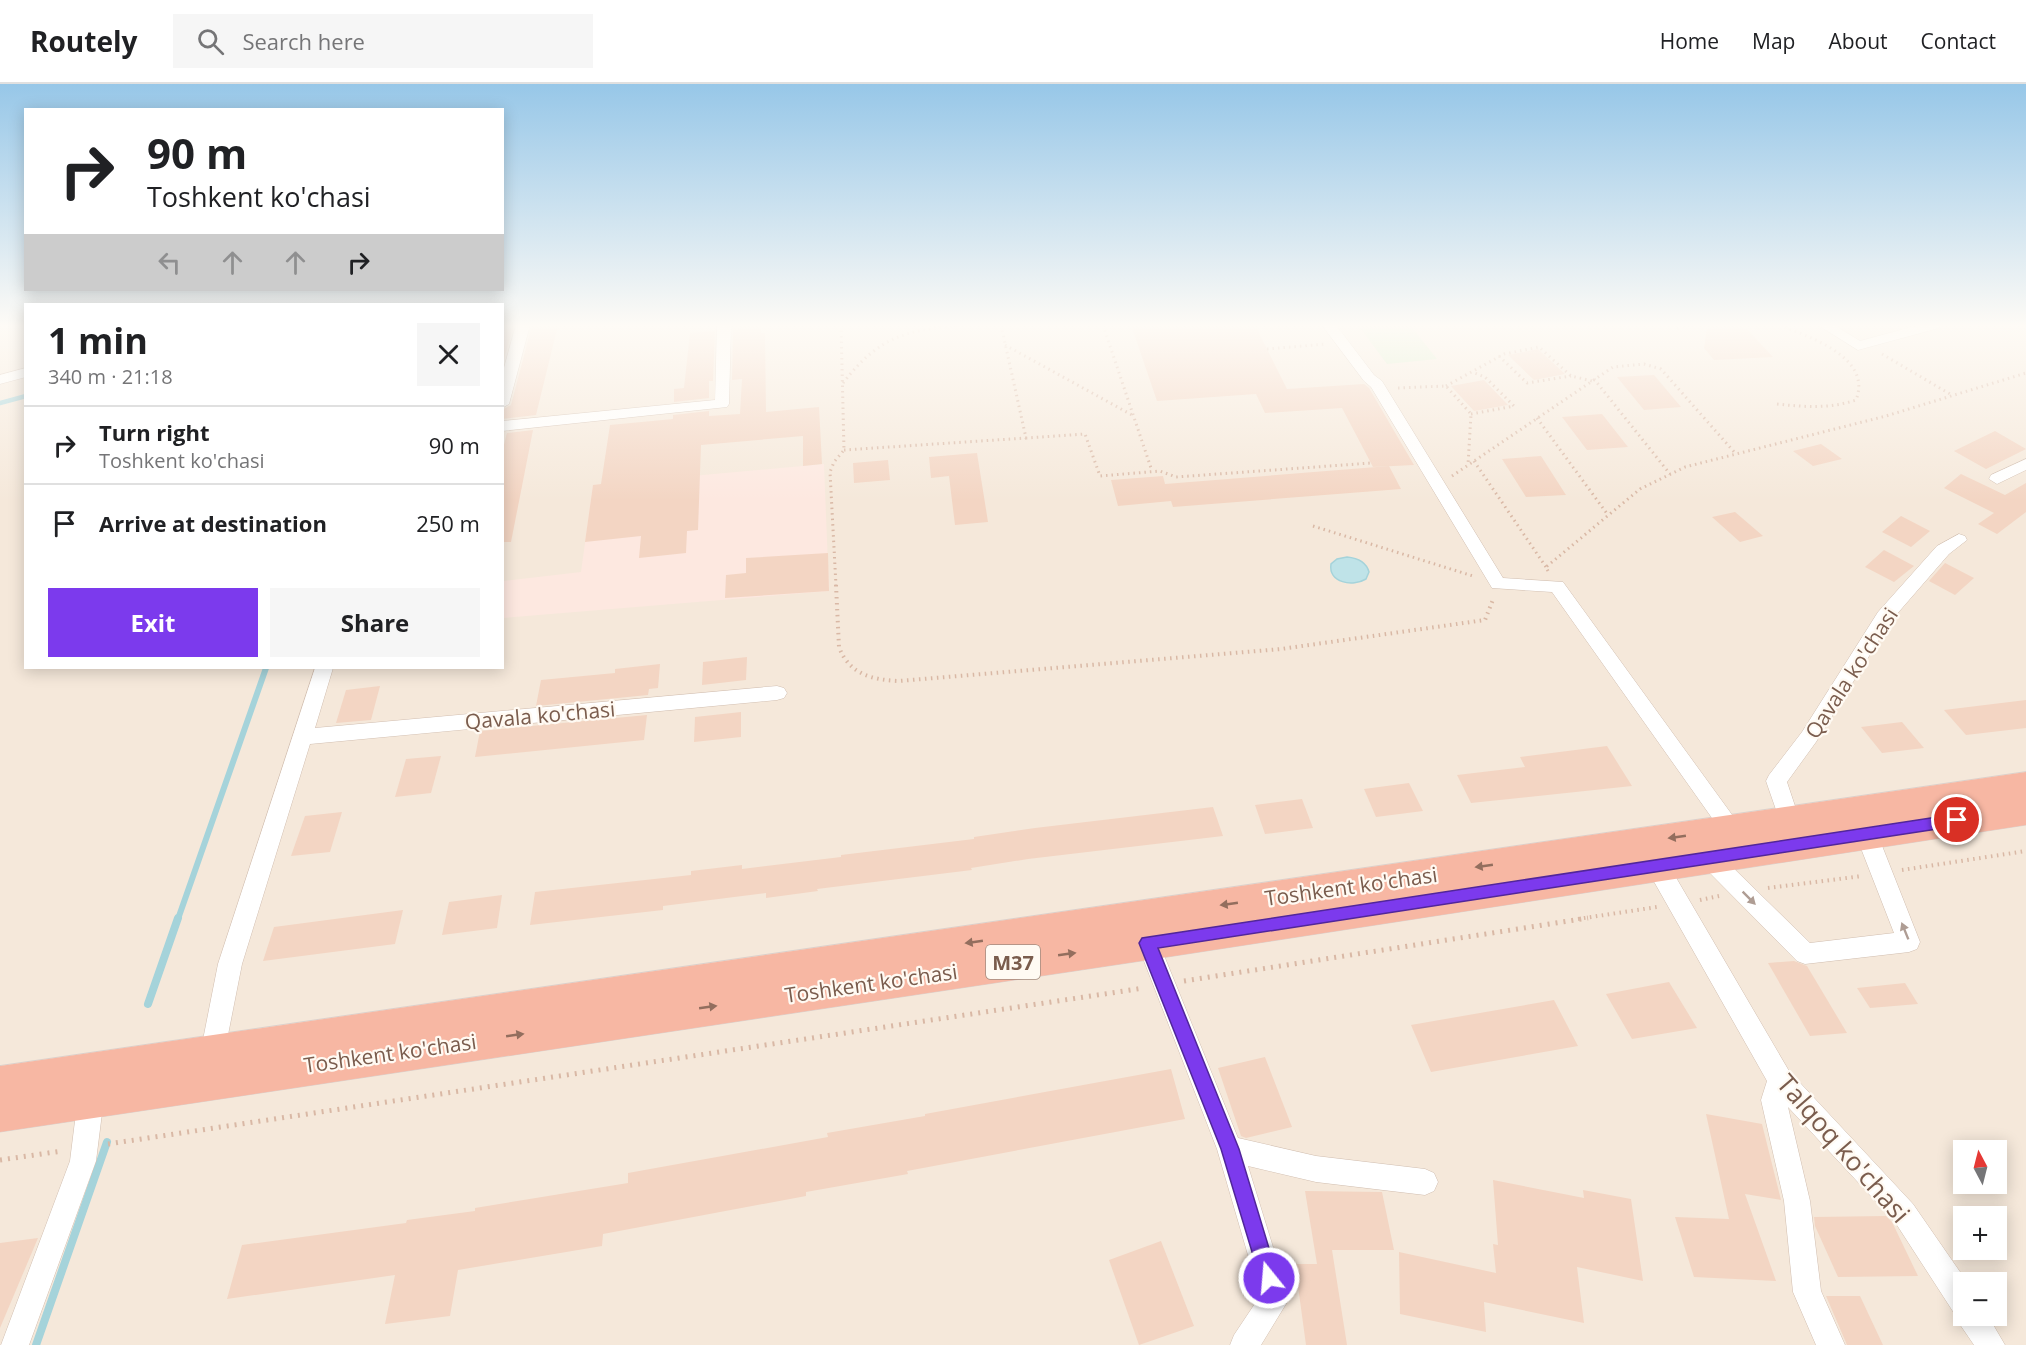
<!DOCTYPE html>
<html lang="en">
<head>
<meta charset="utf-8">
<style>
	body { margin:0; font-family:"Open Sans",sans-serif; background:#f6f6f6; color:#202124; height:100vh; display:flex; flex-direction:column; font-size:22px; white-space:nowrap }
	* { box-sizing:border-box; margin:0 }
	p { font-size:20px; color:#757577 }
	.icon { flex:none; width:33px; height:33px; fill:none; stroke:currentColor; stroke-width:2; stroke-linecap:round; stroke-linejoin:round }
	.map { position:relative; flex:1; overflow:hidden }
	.drawer { position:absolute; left:24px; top:219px; width:480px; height:366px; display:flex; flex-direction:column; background:#fff; border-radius:0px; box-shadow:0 3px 15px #0003 }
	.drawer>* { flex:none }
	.hud { position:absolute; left:24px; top:24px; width:480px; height:183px; border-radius:0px; box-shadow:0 3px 15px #0003; background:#fff; color:#202124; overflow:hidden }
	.needle { width:39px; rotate:353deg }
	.tools { position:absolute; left:1953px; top:1056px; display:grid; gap:12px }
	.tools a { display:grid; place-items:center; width:54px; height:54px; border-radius:0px; background:#fff; box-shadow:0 3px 15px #0003; font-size:30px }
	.pin { position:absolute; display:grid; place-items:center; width:51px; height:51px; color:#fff; margin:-26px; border:3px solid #fff; border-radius:50%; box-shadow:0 2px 6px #0007 }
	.me { position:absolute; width:66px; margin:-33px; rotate:343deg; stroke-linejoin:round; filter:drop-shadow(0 0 4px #0008) }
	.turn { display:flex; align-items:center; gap:21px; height:126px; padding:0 24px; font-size:27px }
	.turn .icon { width:78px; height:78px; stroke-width:2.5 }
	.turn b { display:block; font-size:42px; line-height:51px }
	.lanes { display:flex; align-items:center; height:57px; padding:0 24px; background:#0003; justify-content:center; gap:30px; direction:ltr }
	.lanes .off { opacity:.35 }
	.round { display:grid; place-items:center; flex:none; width:63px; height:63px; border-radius:0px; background:#f6f6f6 }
	.headline { display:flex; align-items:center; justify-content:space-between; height:102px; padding:0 24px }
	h1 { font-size:36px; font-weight:700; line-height:45px }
	.primary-button { display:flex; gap:12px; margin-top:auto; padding:12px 24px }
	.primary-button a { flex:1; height:69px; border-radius:0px; background:#7c3aed; color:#fff; font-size:24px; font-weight:700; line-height:69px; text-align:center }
	.primary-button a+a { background:#f6f6f6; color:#202124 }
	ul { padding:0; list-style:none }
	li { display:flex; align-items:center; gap:18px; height:78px; padding:0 24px; border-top:2px solid #e0e0e0 }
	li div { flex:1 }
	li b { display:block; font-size:22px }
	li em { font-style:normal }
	header { display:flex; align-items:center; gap:36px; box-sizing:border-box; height:84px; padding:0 30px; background:#fff; border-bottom:2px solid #e0e0e0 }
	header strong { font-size:28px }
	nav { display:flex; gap:33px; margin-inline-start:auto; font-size:21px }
	.search { width:420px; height:54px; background:#f6f6f6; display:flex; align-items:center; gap:15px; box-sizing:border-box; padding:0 21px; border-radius:0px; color:#757577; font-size:22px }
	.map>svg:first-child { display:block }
	.residential { fill:#f5e8da; fill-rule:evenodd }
	.commercial { fill:#fde8e0 }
	.green { fill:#d8ecc9 }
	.water { fill:#bfe3e8; stroke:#a5d3da; stroke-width:1.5 }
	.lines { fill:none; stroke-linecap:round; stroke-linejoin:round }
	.stream-far2 { stroke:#a5d3da; stroke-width:4.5 }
	.stream-far1 { stroke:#a5d3da; stroke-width:6 }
	.stream { stroke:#a5d3da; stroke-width:8 }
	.building { fill:#f3d5c3 }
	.street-casing { stroke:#d1beb0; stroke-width:1 }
	.highway-casing { stroke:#dad1cd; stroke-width:1 }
	.path-far2 { stroke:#d9b8a5; stroke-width:3; stroke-dasharray:1.5 4; stroke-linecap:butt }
	.path-far1 { stroke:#d9b8a5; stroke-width:4; stroke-dasharray:1.5 4.5; stroke-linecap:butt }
	.path { stroke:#d9b8a5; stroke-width:5; stroke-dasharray:2 6; stroke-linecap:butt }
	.street { fill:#fff; fill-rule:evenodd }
	.highway { fill:#f7b7a3; fill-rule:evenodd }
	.oneway { fill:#936e5e }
	.oneway2 { fill:#af9d94 }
	.route { fill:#7c3aed; stroke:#51269a; stroke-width:1.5 }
	.labels { text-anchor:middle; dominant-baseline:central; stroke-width:4.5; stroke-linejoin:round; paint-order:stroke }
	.shield { fill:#fffaf3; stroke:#a28b7f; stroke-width:1.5 }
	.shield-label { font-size:20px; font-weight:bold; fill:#7a5c4d }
	.street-label { font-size:21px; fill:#7a5c4d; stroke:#fffaf3 }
	.near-street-label { font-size:26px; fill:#7a5c4d; stroke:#fffaf3 }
</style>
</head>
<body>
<header>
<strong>Routely</strong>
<div class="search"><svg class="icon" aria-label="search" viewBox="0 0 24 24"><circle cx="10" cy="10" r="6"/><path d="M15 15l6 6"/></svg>Search here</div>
<nav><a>Home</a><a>Map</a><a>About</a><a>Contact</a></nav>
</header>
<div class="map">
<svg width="2026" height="1261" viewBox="0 0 2026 1261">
	<rect width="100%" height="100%" fill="#fdf6ec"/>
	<!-- residential -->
	<path class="residential" d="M0 241H25L26 584H502L503 241H2026V1261H0ZM1964 1066H1996V1100H1964ZM1964 1132H1996V1166H1964ZM1964 1198H1996V1232H1964Z"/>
	<!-- commercial -->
	<polygon class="commercial" points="824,380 829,507 503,534 503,497 581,488 593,401"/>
	<!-- green -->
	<polygon class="green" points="1358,241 1410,241 1437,275 1387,280"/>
	<!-- water -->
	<path class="water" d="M1347 473C1357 474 1366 477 1369 488L1366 495C1353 503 1328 499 1331 480L1337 475Z"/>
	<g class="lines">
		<!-- stream-far2 -->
		<polyline class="stream-far2" points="0,319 26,312"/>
		<!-- stream-far1 -->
		<polyline class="stream-far1" points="178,835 266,584"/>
		<!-- stream -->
		<g class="stream">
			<polyline points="148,920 178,834"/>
			<polyline points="36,1261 107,1058"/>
		</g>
	</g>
	<!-- building -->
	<g class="building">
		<polygon points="502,241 514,241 502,281"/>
		<polygon points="532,241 558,241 536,331 502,335 502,326 511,321"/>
		<polygon points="738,241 761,241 761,249 765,249 766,328 819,323 822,380 803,382 803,352 701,361 698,446 687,447 686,469 639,474 641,452 585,458 593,401 601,400 610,341 673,335 673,331 709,327 709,332 740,330 742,295 732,296 733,246 738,246"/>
		<polygon points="1131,241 1255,241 1287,305 1364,300 1369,304 1414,381 1373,383 1342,324 1265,329 1256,310 1157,317"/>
		<polygon points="1715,241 1743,241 1773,273 1714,276 1704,264 1707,245"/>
		<polygon points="715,247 713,297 709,297 709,314 674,318 674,305 684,304 690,249"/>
		<polygon points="1538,265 1565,290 1534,296 1508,271"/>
		<polygon points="1654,291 1681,323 1644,326 1617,293"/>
		<polygon points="1484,296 1508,321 1474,327 1451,302"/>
		<polygon points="1602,330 1628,363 1587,366 1562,333"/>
		<polygon points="533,346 511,458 502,458 502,368 507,349"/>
		<polygon points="1995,347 2026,365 1986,385 1954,367"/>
		<polygon points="1821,360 1842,375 1813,382 1793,367"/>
		<polygon points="977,369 988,438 955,441 949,392 931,394 929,373"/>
		<polygon points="1541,372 1566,411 1526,413 1502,375"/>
		<polygon points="888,376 890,396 854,399 853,379"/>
		<polygon points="1389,382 1401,405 1173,423 1171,417 1118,422 1111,396 1163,392 1165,400"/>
		<polygon points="1961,390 2005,411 2026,399 2026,428 1997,450 1978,440 1994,429 1944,404"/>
		<polygon points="1735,428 1763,452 1740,458 1712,433"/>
		<polygon points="1901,432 1930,447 1911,463 1882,448"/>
		<polygon points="1884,466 1914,482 1894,498 1865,483"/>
		<polygon points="828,469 829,507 725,514 726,491 746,489 746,474"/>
		<polygon points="1945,479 1974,494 1955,511 1929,497"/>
		<polygon points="747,573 746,596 702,601 703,578"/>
		<polygon points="660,580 658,604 649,605 648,611 536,622 541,596 615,589 615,585"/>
		<polygon points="380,602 371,636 336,639 346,606"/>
		<polygon points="2026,616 2026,644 1966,651 1944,626"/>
		<polygon points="741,628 741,653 694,658 695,633"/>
		<polygon points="647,631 644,656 475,673 480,647"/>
		<polygon points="1902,638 1924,664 1882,669 1861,643"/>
		<polygon points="1607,662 1632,702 1471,719 1457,691 1525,683 1520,673"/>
		<polygon points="441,672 431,709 395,713 406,675"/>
		<polygon points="1409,699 1423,727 1376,733 1364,705"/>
		<polygon points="1302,715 1313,744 1265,750 1255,721"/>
		<polygon points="1213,723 1223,752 1028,775 971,784 972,786 817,805 818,807 766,814 766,809 663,822 663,826 530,841 535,808 691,791 691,787 742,781 742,785 841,773 841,771 974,755 974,753 1035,744"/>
		<polygon points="342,728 330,768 291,772 305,732"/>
		<polygon points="502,811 497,844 442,851 449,818"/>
		<polygon points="403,826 395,860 263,877 274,843"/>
		<polygon points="1794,877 1807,882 1847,949 1810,952 1768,879"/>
		<polygon points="1669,898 1697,944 1632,955 1606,910"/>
		<polygon points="1905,899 1918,920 1870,924 1857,904"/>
		<polygon points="1554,916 1578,962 1431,988 1411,941"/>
		<polygon points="1265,973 1292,1043 1246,1054 1241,1052 1218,984"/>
		<polygon points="1171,985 1185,1035 907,1087 908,1090 806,1108 806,1112 603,1150 602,1162 458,1186 450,1232 385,1240 395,1191 227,1215 242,1161 406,1139 407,1136 475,1127 475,1124 628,1099 628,1089 828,1053 827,1049 925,1032 925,1030"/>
		<polygon points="1706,1030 1762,1040 1781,1116 1745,1110 1776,1197 1694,1193 1675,1133 1729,1135"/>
		<polygon points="1493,1096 1584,1114 1583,1106 1631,1115 1643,1197 1577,1183 1584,1239 1484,1218 1486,1248 1400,1230 1399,1168 1496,1189 1493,1160 1498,1161"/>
		<polygon points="1305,1107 1382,1108 1394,1166 1332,1166 1347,1261 1306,1261 1295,1180 1317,1180"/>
		<polygon points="1886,1132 1892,1138 1918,1192 1838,1193 1815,1142 1814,1133"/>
		<polygon points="38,1154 0,1244 0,1159"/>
		<polygon points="1161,1157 1194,1242 1139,1261 1109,1176"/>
		<polygon points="1826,1212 1860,1212 1883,1261 1847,1261"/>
	</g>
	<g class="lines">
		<defs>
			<g id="street">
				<polygon points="516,241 530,241 509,320 502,324 502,291"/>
				<polygon points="717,241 731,241 729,320 727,323 502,347 502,337 715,316"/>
				<polygon points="1322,241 1336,241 1374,291 1382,297 1503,494 1563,498 1738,739 1742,745 1738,751 1731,754 1724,751 1552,508 1492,504 1371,303 1364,297"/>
				<polygon points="1818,241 1834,241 1860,257 1919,241 1941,241 1939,244 1858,266"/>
				<polygon points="26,284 26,293 0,300 0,291"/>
				<polygon points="2026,375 2026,386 1997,400 1989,395 1991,391"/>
				<polygon points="1959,450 1965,452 1967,456 1949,470 1890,538 1816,658 1787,698 1800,737 1796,743 1789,746 1782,743 1766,697 1769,691 1802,648 1878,528 1937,462"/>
				<polygon points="315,584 333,584 315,644 777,602 784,604 787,609 784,614 777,616 310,660 242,880 224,971 221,979 212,983 203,979 200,971 218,880"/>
				<polygon points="1866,740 1874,743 1877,749 1920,858 1917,865 1909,868 1805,880 1797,877 1700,779 1697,773 1700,767 1708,764 1716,767 1810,859 1894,849 1855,749 1858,743"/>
				<polygon points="1656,771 1664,773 1789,987 1913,1120 1967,1198 1964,1198 1964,1232 1988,1232 2005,1261 1974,1261 1961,1242 1957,1230 1954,1229 1895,1138 1788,1023 1810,1117 1821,1207 1845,1261 1816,1261 1793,1208 1784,1117 1761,1016 1767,997 1648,787 1645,780 1648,773"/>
				<polygon points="1148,849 1156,852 1159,859 1238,1054 1316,1072 1425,1085 1434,1089 1438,1098 1434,1107 1425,1111 1316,1098 1248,1082 1289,1215 1261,1261 1230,1261 1234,1251 1260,1212 1217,1065 1137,859 1140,852"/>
				<polygon points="91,1001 100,1004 104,1013 96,1077 29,1261 1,1261 70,1077 78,1013 82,1004"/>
			</g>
			<polygon id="highway" points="2026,688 2026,741 1148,876 0,1048 0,982"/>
		</defs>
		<!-- street casing -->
		<use href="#street" class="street-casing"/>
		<!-- highway casing -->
		<use href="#highway" class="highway-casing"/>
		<!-- path-far2 -->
		<g class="path-far2">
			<polyline points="1001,241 1026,354 1085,350 1100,392 1160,387 1176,393 1371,379"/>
			<polyline points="1103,241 1152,387"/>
			<polyline points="1677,244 1691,241"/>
			<polyline points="1005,261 1132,331"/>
			<polyline points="1267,265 1326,260"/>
			<polyline points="1882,270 1950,310"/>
			<polyline points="1499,272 1527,299 1571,292"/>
			<polyline points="1594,295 1670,390"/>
			<path d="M843 299C880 251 907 246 965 241"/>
			<polyline points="1446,302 1504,270 1539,263 1571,292 1592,297"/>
			<polyline points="1398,304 1446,302 1471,330 1468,381"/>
			<path d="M1777 320C1805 323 1829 325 1856 316 1873 273 1808 252 1778 241"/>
			<polyline points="1471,330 1514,322 1485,293 1472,288"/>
			<polyline points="1537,334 1608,431"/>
			<polyline points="844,366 1026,354"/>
			<polyline points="1474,377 1546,483"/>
			<polyline points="1452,392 1613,283 1644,280 1661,285 1736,370"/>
			<polyline points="1313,442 1473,492"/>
			<polyline points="1548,487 1546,483 1640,405 1685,383 1886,332 2026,289"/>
			<polyline points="836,502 830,388 834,378 844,366 841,241"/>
		</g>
		<!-- path-far1 -->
		<g class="path-far1">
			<path d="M836 501 839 563C849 590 872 596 899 597L1281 565 1485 536 1494 513"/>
			<polyline points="1902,786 2026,767"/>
			<polyline points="1768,804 1862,792"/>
			<polyline points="1700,816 1719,812"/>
			<polyline points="1578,835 1657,823"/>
		</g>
		<!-- path -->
		<g class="path">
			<polyline points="1184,897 1588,834"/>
			<polyline points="108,1060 1144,904"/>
			<polyline points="0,1076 62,1067"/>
		</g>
		<!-- street -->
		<use href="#street" class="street"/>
		<!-- highway -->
		<use href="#highway" class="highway"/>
	</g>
	<!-- one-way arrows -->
	<defs><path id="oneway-solid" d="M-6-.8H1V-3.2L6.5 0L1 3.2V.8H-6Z" transform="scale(1.5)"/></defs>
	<g class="oneway">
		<use href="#oneway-solid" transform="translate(1677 753) rotate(172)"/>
		<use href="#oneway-solid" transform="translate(1484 782) rotate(172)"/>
		<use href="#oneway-solid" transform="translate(1229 820) rotate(172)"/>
		<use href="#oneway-solid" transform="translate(974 858) rotate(172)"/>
		<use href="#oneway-solid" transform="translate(1067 870) rotate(-8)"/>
		<use href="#oneway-solid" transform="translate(708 923) rotate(-8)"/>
		<use href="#oneway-solid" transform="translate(515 951) rotate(-8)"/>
	</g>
	<g class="oneway2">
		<use href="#oneway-solid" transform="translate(1749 814) rotate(45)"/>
		<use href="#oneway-solid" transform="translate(1905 847) rotate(-112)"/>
	</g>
	<!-- sky -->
	<linearGradient id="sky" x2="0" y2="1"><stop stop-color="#97c7e8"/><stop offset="0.58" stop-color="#fefbf6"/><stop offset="1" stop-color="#fefbf6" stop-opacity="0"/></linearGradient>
	<rect width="2026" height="417" fill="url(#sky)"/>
	<!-- route -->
	<polygon class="route" points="1957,730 1963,731 1965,736 1963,740 1957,742 1158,864 1239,1065 1278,1194 1276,1201 1269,1204 1262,1201 1221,1065 1139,859 1142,854"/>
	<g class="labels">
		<!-- shield labels -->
		<rect class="shield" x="986" y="861" width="54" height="34" rx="4.5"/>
		<g class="shield-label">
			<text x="1013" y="878">M37</text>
		</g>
		<!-- street labels -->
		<g class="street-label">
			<text transform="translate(1851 589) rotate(-57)">Qavala ko'chasi</text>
			<text transform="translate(540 631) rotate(-5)">Qavala ko'chasi</text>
			<text transform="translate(1351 802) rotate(-8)">Toshkent ko'chasi</text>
			<text transform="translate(871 899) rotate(-8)">Toshkent ko'chasi</text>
			<text transform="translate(390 969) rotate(-8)">Toshkent ko'chasi</text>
		</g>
		<!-- near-street labels -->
		<g class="near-street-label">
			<text transform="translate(1844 1064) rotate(49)">Talqoq ko'chasi</text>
		</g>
	</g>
</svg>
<div class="tools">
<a><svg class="needle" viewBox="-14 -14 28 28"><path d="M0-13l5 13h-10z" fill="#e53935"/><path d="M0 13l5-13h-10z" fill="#757577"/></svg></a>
<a>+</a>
<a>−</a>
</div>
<div class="pin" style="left:1957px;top:736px;background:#d93025"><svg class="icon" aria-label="arrive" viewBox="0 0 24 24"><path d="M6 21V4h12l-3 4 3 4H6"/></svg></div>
<svg class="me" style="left:1269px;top:1194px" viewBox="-20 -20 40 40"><circle r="17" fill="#7c3aed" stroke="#fff" stroke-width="3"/><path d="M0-11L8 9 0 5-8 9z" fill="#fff"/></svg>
<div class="hud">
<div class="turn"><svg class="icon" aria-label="right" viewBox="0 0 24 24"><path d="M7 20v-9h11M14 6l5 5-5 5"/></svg><div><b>90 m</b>Toshkent ko'chasi</div></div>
<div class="lanes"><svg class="icon off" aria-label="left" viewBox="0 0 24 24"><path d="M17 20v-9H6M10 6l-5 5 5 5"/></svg><svg class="icon off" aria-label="ahead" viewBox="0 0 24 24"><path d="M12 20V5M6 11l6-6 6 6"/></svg><svg class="icon off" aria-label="ahead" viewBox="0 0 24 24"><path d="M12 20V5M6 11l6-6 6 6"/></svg><svg class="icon" aria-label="right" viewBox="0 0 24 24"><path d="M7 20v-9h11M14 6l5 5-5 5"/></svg></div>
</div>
<section class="drawer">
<div class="headline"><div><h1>1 min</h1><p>340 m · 21:18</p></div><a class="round"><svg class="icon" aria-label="close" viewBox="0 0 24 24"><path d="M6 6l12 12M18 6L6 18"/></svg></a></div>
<ul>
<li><svg class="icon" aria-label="right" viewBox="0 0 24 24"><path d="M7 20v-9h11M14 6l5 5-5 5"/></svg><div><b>Turn right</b><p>Toshkent ko'chasi</p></div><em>90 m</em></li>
<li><svg class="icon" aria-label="arrive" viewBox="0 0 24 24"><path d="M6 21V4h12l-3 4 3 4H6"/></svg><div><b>Arrive at destination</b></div><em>250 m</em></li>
</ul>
<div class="primary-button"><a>Exit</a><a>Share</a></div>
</section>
</div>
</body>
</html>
